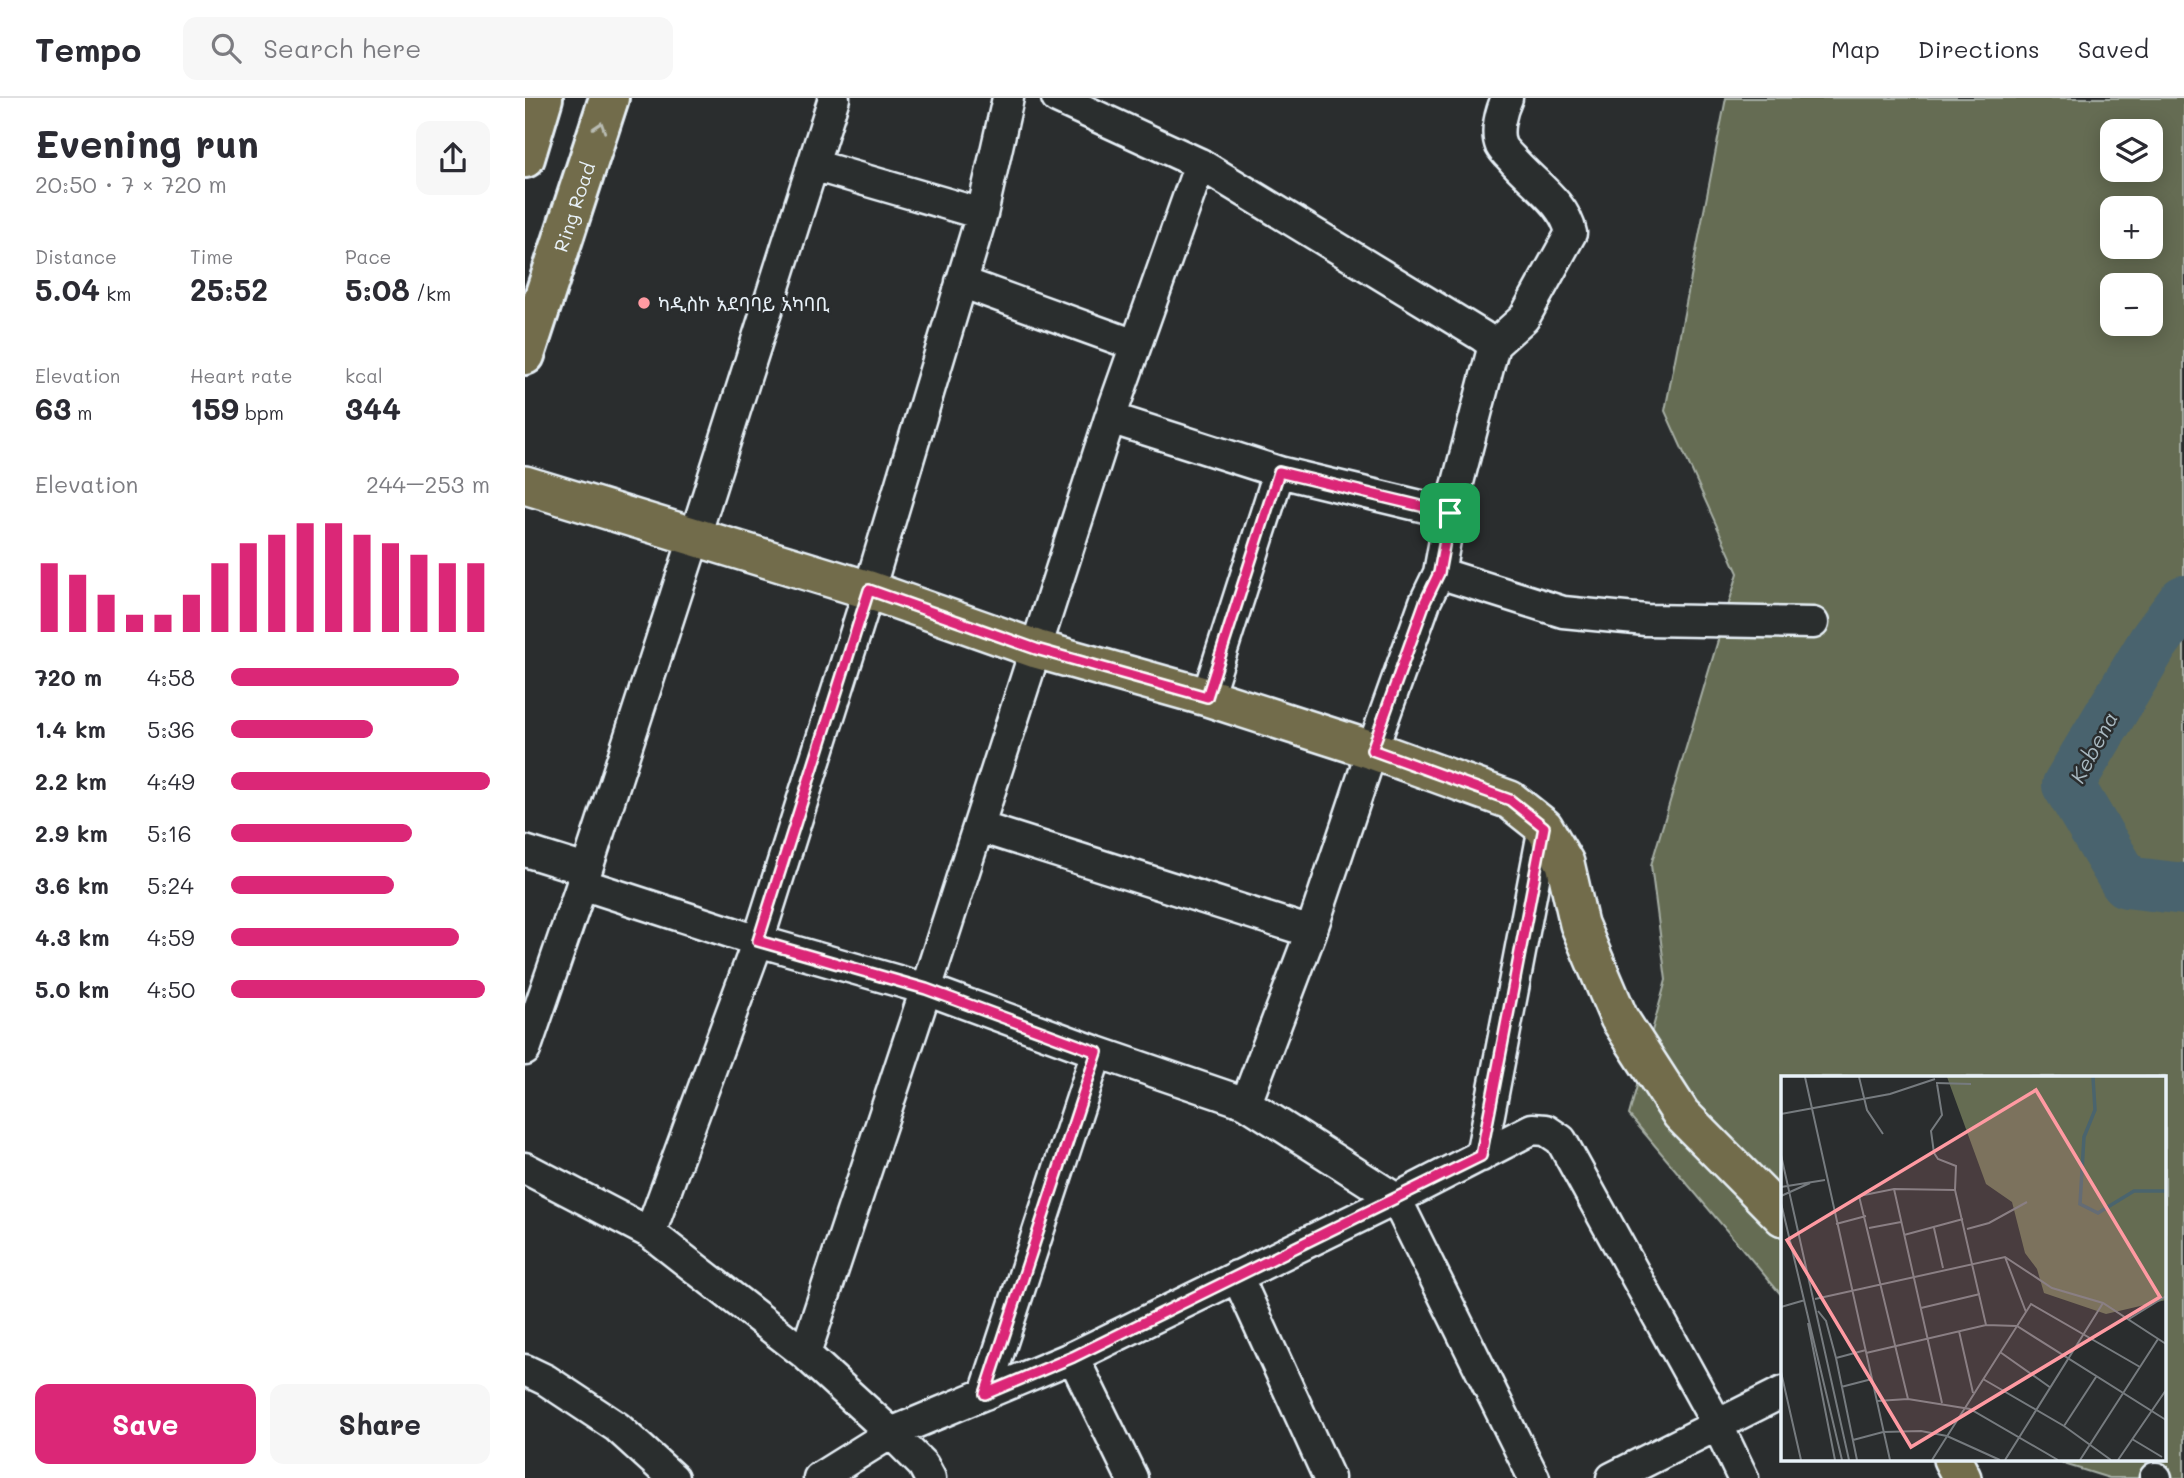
<!DOCTYPE html>
<meta charset="utf-8">
<style>
body{margin:0;font-family:Mali,"Noto Sans Ethiopic",sans-serif;background:#f7f7f7;color:#2b2b33;height:100vh;display:flex;flex-direction:column;font-size:26px;white-space:nowrap}
*{box-sizing:border-box;margin:0}
p{font-size:23px;color:#7c7c81}
.icon{flex:none;width:38px;height:38px;fill:none;stroke:currentColor;stroke-width:2;stroke-linecap:round;stroke-linejoin:round}
.map{position:relative;flex:1;overflow:hidden}
.sheet{display:flex;flex-direction:column;background:#fff;width:525px}
.sheet>*{flex:none}
.buttons{position:absolute;left:1575px;top:21px;display:grid;gap:14px}
.buttons a{display:grid;place-items:center;width:63px;height:63px;border-radius:14px;background:#fff;box-shadow:0 4px 18px #0003;font-size:35px}
.pin{position:absolute;display:grid;place-items:center;width:60px;height:60px;color:#fff;margin:-30px;border-radius:14px;box-shadow:0 4px 10px #0006}
.round{display:grid;place-items:center;flex:none;width:74px;height:74px;border-radius:14px;background:#f7f7f7}
.overview{display:flex;align-items:center;justify-content:space-between;height:119px;padding:0 35px}
h1{font-size:38px;font-weight:700;line-height:52px}
.metrics{display:grid;grid-template-columns:repeat(3,1fr);gap:10px;height:119px;padding:7px 35px}
.metrics div{display:grid;align-content:center}
.metrics b{font-size:30px;font-weight:700}
.metrics small{font-size:19px;font-weight:400}
.metrics p{font-size:19px}
.chart{height:196px;padding:14px 35px}
.chart p{display:flex;justify-content:space-between}
.chart svg{width:100%;height:126px;margin-top:7px;stroke:#db2777;stroke-width:6}
.button{display:flex;gap:14px;margin-top:auto;padding:14px 35px}
.button a{flex:1;height:80px;border-radius:14px;background:#db2777;color:#fff;font-size:28px;font-weight:700;line-height:80px;text-align:center}
.button a+a{background:#f7f7f7;color:#2b2b33}
ul{padding:0 35px;list-style:none;font-size:23px}
li{display:grid;grid-template-columns:112px 84px 1fr;align-items:center;height:52px}
li i{height:18px;border-radius:9px;background:#db2777}
header{display:flex;align-items:center;gap:42px;box-sizing:border-box;height:98px;padding:0 35px;background:#fff;border-bottom:2px solid #e1e1e2}
header strong{font-size:33px}
nav{display:flex;gap:38px;margin-inline-start:auto;font-size:24px}
.search{width:490px;height:63px;background:#f7f7f7;display:flex;align-items:center;gap:18px;box-sizing:border-box;padding:0 24px;border-radius:14px;color:#7c7c81;font-size:26px}
main{display:flex;flex:1;min-height:0}
.map>svg:first-child{display:block}
.green{fill:#656c52;stroke:#a6aea5;stroke-width:2;fill-rule:evenodd}
.lines{fill:none;stroke-linecap:round;stroke-linejoin:round}
.river{stroke:#4a646e;stroke-width:52}
.minor-casing{stroke:#e8f1f8;stroke-width:35}
.major-casing{stroke:#e8f1f8;stroke-width:42}
.highway-casing{stroke:#e8f1f8;stroke-width:44}
.minor{stroke:#2a2d2e;stroke-width:30}
.major{stroke:#726c4b;stroke-width:37}
.highway{stroke:#726c4b;stroke-width:38}
.oneway{stroke:#b9bcb3}
.route-casing{stroke:#fff;stroke-width:14}
.route{stroke:#db2777;stroke-width:9}
.poi-dot{fill:#ff9aa2;stroke:#2a2d2e;stroke-width:2.5}
.labels{text-anchor:middle;dominant-baseline:central;stroke-width:5;stroke-linejoin:round;paint-order:stroke}
.street-label{font-size:19px;fill:#e8f1f8;stroke:#2a2d2e}
.poi-label{font-size:19px;fill:#e8f1f8;stroke:#2a2d2e;text-anchor:start}
.water-label{font-size:21px;font-style:italic;fill:#a9b9c1;stroke:#2a2d2e}
.inset-river{fill:none;stroke:#4a646e;stroke-width:3.5}
.inset-road{fill:none;stroke:#767b7f;stroke-width:2}
.view{fill:#ff9aa2;fill-opacity:0.15;stroke:#ff9aa2;stroke-width:3.5}
.inset-edge{fill:none;stroke:#e8f1f8;stroke-width:3.5}
</style>
<header>
<strong>Tempo</strong>
<div class="search"><svg class="icon" aria-label="search" viewBox="0 0 24 24"><circle cx="10" cy="10" r="6"/><path d="M15 15l6 6"/></svg>Search here</div>
<nav><a>Map</a><a>Directions</a><a>Saved</a></nav>
</header>
<main>
<section class="sheet">
<div class="overview"><div><h1>Evening run</h1><p>20:50 · 7 × 720 m</p></div><a class="round"><svg class="icon" aria-label="share" viewBox="0 0 24 24"><path d="M12 15V3M7 8l5-5 5 5M5 13v7h14v-7"/></svg></a></div>
<div class="metrics">
<div><p>Distance</p><b>5.04<small> km</small></b></div>
<div><p>Time</p><b>25:52</b></div>
<div><p>Pace</p><b>5:08<small> /km</small></b></div>
</div>
<div class="metrics">
<div><p>Elevation</p><b>63<small> m</small></b></div>
<div><p>Heart rate</p><b>159<small> bpm</small></b></div>
<div><p>kcal</p><b>344</b></div>
</div>
<div class="chart"><p><span>Elevation</span>244–253 m</p>
<svg viewBox="0 0 160 44" preserveAspectRatio="none"><path d="M5 44V20M15 44V24M25 44V31M35 44V38M45 44V38M55 44V31M65 44V20M75 44V13M85 44V10M95 44V6M105 44V6M115 44V10M125 44V13M135 44V17M145 44V20M155 44V20"/></svg>
</div>
<ul>
<li><b>720 m</b>4:58<i style="width:88%"></i></li>
<li><b>1.4 km</b>5:36<i style="width:55%"></i></li>
<li><b>2.2 km</b>4:49<i style="width:100%"></i></li>
<li><b>2.9 km</b>5:16<i style="width:70%"></i></li>
<li><b>3.6 km</b>5:24<i style="width:63%"></i></li>
<li><b>4.3 km</b>4:59<i style="width:88%"></i></li>
<li><b>5.0 km</b>4:50<i style="width:98%"></i></li>
</ul>
<div class="button"><a>Save</a><a>Share</a></div>
</section>
<div class="map">
<svg width="1659" height="1380" viewBox="0 0 1659 1380">
<rect width="100%" height="100%" fill="#2a2d2e"/>
<filter id="ink" filterUnits="userSpaceOnUse"><feTurbulence type="fractalNoise" baseFrequency=".0143" numOctaves="2"/><feDisplacementMap in="SourceGraphic" scale="14" xChannelSelector="R" yChannelSelector="G"/><feConvolveMatrix kernelMatrix="1 2 1 2 8 2 1 2 1" color-interpolation-filters="sRGB"/></filter>
<g filter="url(#ink)">
<path class="green" d="M1201,0h458v1380h-75l-61,-19h117v-382h-382v220l-154,-182 37,-135 -15,-115 87,-292 -73,-162zM1587,33h39v39h-39zM1587,110h39v39h-39zM1587,187h39v39h-39z"/>
<g class="lines">
<path class="river" d="M1659,503l-31,42 -85,142 58,97 58,7"/>
<g class="minor-casing">
<path id="minor" d="M532,0l143,66 282,172 12,9
M288,67l169,49
M436,184l174,63
M585,320l169,54 171,41
M914,475l124,39 83,8 167,3
M682,599l72,-225
M454,729l332,105
M0,753l61,19
M57,786l176,57 168,48 171,63 149,51 150,96 138,279
M0,952l57,-166 113,-348 139,-438
M721,1005l65,-171 61,-182 53,-148 14,-29 11,-60 44,-168 30,-27 47,-85c-6,-31 -40,-51 -60,-75 -3,-3 -8,-8 -10,-12 -6,-14 0,-35 6,-48
M956,1058l63,-329
M0,1070l125,65 155,121 86,79 32,32 7,13
M125,1135l108,-292 111,-351 113,-376 26,-116
M712,1178l92,202
M280,1256l121,-365 184,-571 90,-254
M548,1259l59,121
M0,1272l21,10 71,47 56,51
M460,1296l112,-342
M294,1380l72,-45 182,-76 323,-158 136,-70 14,1 15,10 156,284 26,54
M1087,1380l171,-86
M1630,1380h1"/>
</g>
<g class="major-casing">
<path id="major" d="M0,387l344,105 167,59 171,48 165,53 138,50 34,27 21,36 14,61 40,94 62,96 102,103
M1427,1361l10,19"/>
</g>
<g class="highway-casing">
<g id="highway">
<path d="M0,60l18,-60"/>
<path id="s1" d="M0,257l84,-257"/>
</g>
</g>
<use href="#minor" class="minor"/>
<use href="#major" class="major"/>
<use href="#highway" class="highway"/>
</g>
<defs><path id="oneway-chevron" d="M-2-3.5L2.5 0L-2 3.5" fill="none" stroke-width="1.6" stroke-linecap="round" stroke-linejoin="round" transform="scale(1.75)"/></defs>
<use class="oneway" href="#oneway-chevron" transform="translate(75 29) rotate(-72)"/>
</g>
<g class="lines" filter="url(#ink)">
<g class="route-casing">
<path id="route" d="M754,374l171,41 -11,60 -14,29 -53,148 138,50 34,27 -63,329 -408,201 -88,37 112,-342 -171,-63 -168,-48 111,-351 167,59 171,48z"/>
</g>
<use href="#route" class="route"/>
</g>
<circle class="poi-dot" cx="119" cy="205" r="7"/>
<g class="labels">
<g class="street-label">
<text stroke="none"><textPath href="#s1" startOffset="156">Ring Road</textPath></text>
</g>
<g class="poi-label">
<text x="133" y="205">ካዲስኮ አደባባይ አካባቢ</text>
</g>
<g class="water-label">
<text transform="translate(1568 649) rotate(-62)">Kebena</text>
</g>
</g>
<g transform="translate(1256 978)">
<rect width="385" height="385" fill="#2a2d2e"/>
<path d="M166,1h219v223l-60,14 -62,-21 -7,-24 -12,-16 -13,-51 -26,-18z" fill="#656c52"/>
<path class="inset-river" d="M312,1l2,33 -11,27 -4,67 18,9 36,-22h32"/>
<path class="inset-road" d="M24,1l85,383M78,1l8,33 16,24M155,7l35,1M156,8l5,31 -11,16 3,22 4,6 18,7 -1,24 31,135M0,38l109,-20 45,-15M0,79l68,305M0,111l44,-7M113,113l48,214M0,120l29,-13M0,127l61,257M55,148l30,-8M88,152l32,-6M153,152l9,40M186,153l22,-6 38,-21M123,159l59,-16M224,181l21,55M34,223l190,-42 47,31 51,15 63,41M0,231l24,-7M140,232l59,-14M37,235l8,10 10,37 21,102M348,243l37,-23M27,247l27,137M178,255l14,62M219,276l51,36M85,277l120,-28 31,1 149,94M55,282l30,-8M0,296l20,88M202,303l81,47 47,34M60,311l31,-8M127,323l-49,-203 35,-7 61,1M96,325l31,-2 62,10 88,51M283,350l32,-49M351,363l30,18M72,364l30,-8 38,-1 26,5 53,24M151,384l99,-156 109,63M224,384l98,-157M299,384l78,-121M337,384l48,-70"/>
<path class="view" d="M255,14l124,207 -249,150 -124,-207z"/>
<rect width="385" height="385" class="inset-edge"/>
</g>
</svg>
<div class="buttons">
<a><svg class="icon" aria-label="layers" viewBox="0 0 24 24"><path d="M12 4l9 5-9 5-9-5zM3 14l9 5 9-5"/></svg></a>
<a>+</a>
<a>−</a>
</div>
<div class="pin" style="left:925px;top:415px;background:#1e9e55"><svg class="icon" aria-label="arrive" viewBox="0 0 24 24"><path d="M6 21V4h12l-3 4 3 4H6"/></svg></div>
</div>
</main>
